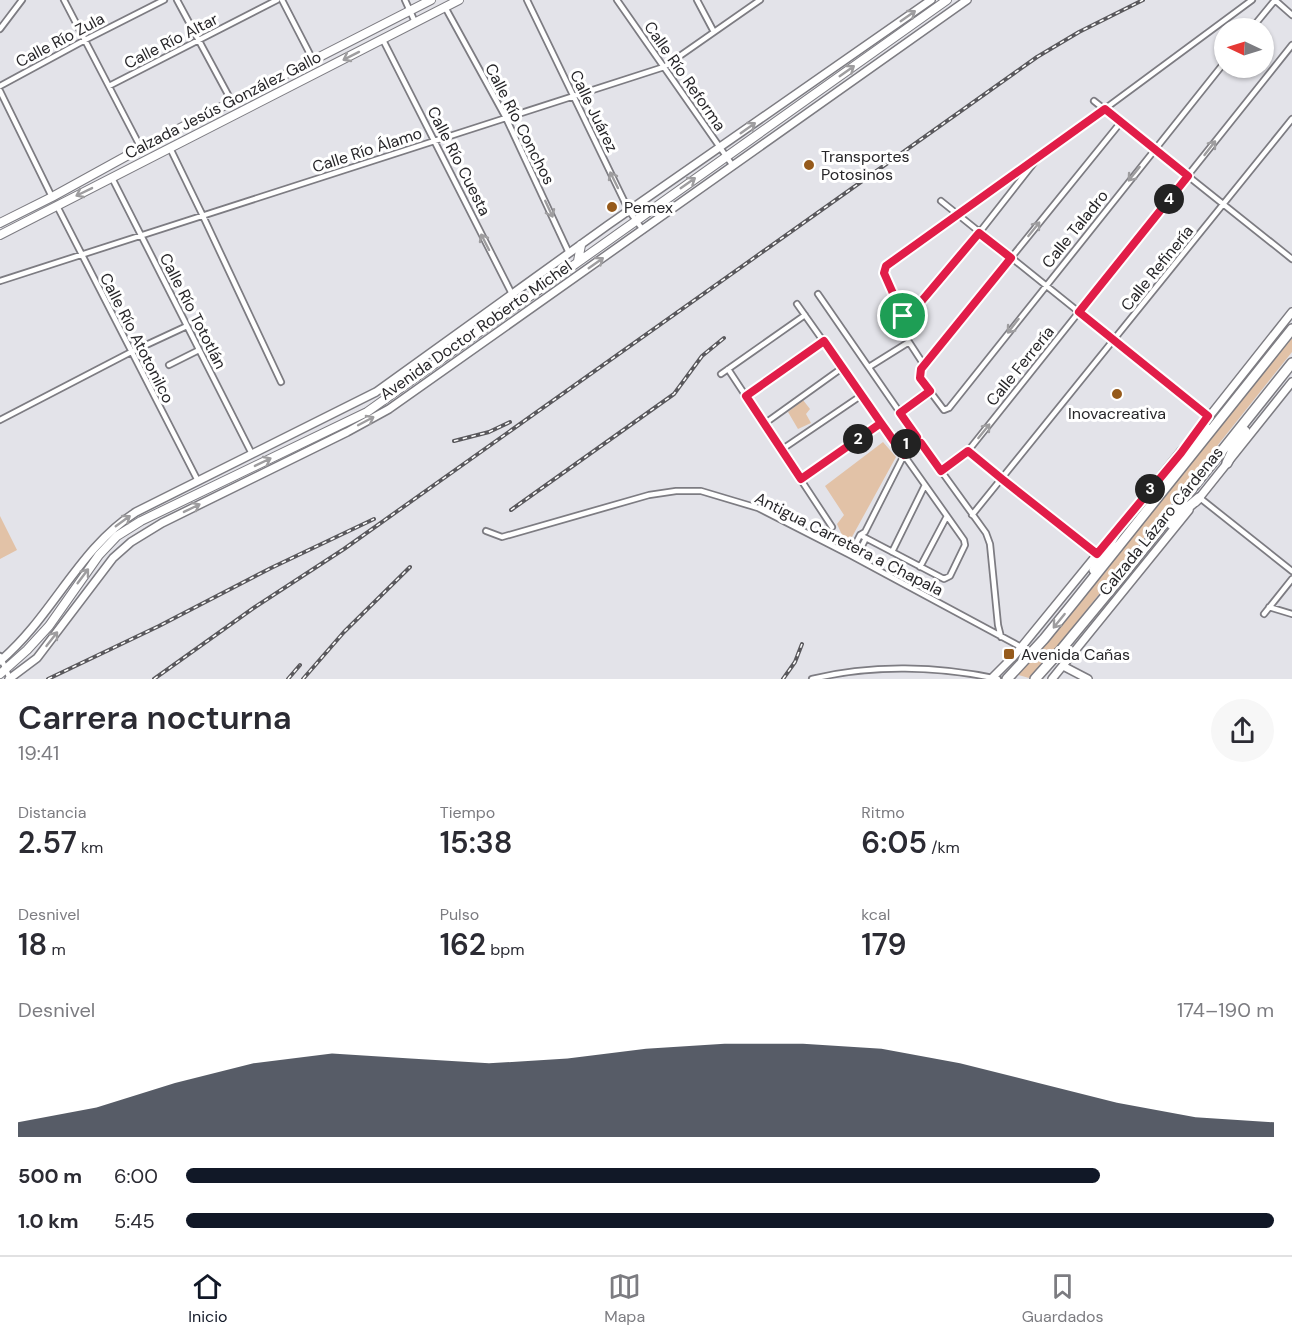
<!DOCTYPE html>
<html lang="es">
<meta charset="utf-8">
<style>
body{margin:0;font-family:"DM Sans",sans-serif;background:#f7f7f7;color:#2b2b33;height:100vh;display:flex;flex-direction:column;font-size:22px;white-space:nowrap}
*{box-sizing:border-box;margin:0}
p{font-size:20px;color:#7c7c81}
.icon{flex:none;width:33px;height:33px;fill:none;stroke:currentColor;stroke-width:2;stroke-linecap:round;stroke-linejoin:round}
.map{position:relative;height:679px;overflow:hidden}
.panel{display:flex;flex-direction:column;background:#fff;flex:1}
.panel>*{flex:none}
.needle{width:39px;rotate:274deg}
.tools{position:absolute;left:1214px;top:18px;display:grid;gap:12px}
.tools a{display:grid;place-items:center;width:60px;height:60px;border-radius:50%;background:#fff;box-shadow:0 2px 4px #0004;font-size:30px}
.pin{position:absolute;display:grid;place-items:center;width:51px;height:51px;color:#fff;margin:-26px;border:3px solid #fff;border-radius:50%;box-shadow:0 2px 6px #0007}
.km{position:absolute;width:30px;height:30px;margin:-15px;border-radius:50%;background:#222;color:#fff;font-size:16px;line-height:30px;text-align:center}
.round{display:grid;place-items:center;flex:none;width:63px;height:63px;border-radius:32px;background:#f7f7f7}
.headline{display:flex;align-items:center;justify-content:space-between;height:102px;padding:0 18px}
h1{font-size:33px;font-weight:600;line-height:45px}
.figures{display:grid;grid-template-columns:repeat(3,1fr);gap:9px;height:102px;padding:6px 18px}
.figures div{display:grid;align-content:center}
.figures b{font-size:30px;font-weight:600}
.figures small{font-size:16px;font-weight:400}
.figures p{font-size:16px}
.chart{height:168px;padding:12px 18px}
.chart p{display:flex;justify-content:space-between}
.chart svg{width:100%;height:108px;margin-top:6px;fill:#111827;opacity:.7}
ul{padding:0 18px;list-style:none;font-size:20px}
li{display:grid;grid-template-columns:96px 72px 1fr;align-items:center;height:45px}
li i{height:15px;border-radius:8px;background:#111827}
.tab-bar{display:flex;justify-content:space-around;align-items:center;height:84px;border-top:2px solid #e1e1e2;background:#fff;font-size:16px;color:#7c7c81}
.tab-bar a{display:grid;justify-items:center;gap:3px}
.tab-bar .on{color:#111827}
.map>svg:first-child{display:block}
.green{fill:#e2c2a7}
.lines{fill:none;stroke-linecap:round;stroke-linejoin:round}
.street-casing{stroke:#7d7c82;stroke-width:8}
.secondary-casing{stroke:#7d7c82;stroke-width:10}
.primary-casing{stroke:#7d7c82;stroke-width:10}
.highway-casing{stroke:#7d7c82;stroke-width:12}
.street{stroke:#fff;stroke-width:4.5}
.secondary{stroke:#fff;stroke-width:7}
.primary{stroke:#fff;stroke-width:8}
.highway{stroke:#fff;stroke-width:9}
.rail-casing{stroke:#59585c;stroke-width:4}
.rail{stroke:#fff;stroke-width:1.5;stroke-dasharray:4.5;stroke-linecap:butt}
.oneway{stroke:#9e9d9f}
.route-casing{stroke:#fff;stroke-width:12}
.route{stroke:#e11d48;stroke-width:8}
.poi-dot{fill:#965a1b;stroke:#fff;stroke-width:2}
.labels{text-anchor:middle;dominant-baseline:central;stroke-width:6;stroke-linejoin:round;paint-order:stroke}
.street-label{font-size:16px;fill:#272629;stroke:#fff}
.poi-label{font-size:16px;fill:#272629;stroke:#fff;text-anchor:start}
</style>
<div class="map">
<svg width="1292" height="679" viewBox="0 0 1292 679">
<rect width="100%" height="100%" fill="#e3e3e9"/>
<path class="green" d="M1292,338v14l-239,300 -24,26 -14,-4 29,-29z
M803,400l7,9 -4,5 5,9 -13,6 -10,-17z
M883,442l13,15 -49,89 -10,-22 7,-9 -19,-29z
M0,516l17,34 -17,9z"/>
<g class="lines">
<g class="street-casing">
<path id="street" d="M64,0l77,148
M177,0l55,102
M282,0l31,60
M405,0l10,22
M527,0l102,211 14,19
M617,0l116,166
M697,0l17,32
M445,7l61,111 63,135
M1252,28l23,-28 17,15
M0,29l22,-29
M383,40l129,254
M0,86l85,-46 79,-40
M109,86l168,-86
M0,91l52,106
M1094,101l198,158
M1121,122l-200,247 -1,9 24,32 5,-2 275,-345
M170,148l33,68 78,166
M1037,159l-58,74 -70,83h-6l-19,-43 2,-7 151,-107 215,-159
M112,178l140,276
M941,201l267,215
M57,206l141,275
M0,281l664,-214 96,-67
M818,294l103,149 65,90 4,11 8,81 3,12
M797,304l167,236 1,5 -15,31 -6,3 -84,-44
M169,365l30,-15
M869,367l40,-25 15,23
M728,369l104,158
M721,374l84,-59
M746,396l77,-55
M900,413l30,-22
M0,420l131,-68 56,-26
M764,424l78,-56
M899,449l18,-12
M781,450l81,-55
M968,451l34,28 95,75
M941,471l27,-20 324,-406
M801,479l80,-56
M1200,498l92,73
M972,515l320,-396
M486,531l16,6 147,-42 27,-4h25l57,17 92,47 171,92
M892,552l33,-67
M850,555l10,-20 5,-3 39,-77 17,-12
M856,558l10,-20
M920,567l27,-51
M1269,607l23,7
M1264,614l28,-35
M0,656l10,23
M812,679c59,-15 127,-13 186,0"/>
</g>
<g class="secondary-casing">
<path id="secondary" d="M1193,437l99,-125
M1196,502l96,-120
M1117,530l65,-80
M0,661c53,-45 78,-112 136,-149l240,-120 232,-167 323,-225
M1063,666l25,13
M9,679l28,-21 76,-100 18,-16 31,-19 185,-91 42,-23 578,-409
M991,679l23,-23 94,-115
M1052,679l137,-169"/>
</g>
<g class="primary-casing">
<path id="primary" d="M0,223l52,-26 89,-49 290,-148
M0,235l459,-235
M578,261l3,-16
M0,674l27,-24 22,-24 50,-71 18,-19 24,-15 226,-109 580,-412"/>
</g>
<g class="highway-casing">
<path id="highway" d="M1181,453l25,-25
M1227,463l11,-23 7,-9
M1171,524l10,-11 18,-15
M1094,570l25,-42
M1007,679l37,-40 30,-37 218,-273
M1035,679l25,-28 62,-75 170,-213"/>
</g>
<use href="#street" class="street"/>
<use href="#secondary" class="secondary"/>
<use href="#primary" class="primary"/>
<use href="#highway" class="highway"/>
<g class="rail-casing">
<path id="rail" d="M454,441l35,-9 21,-10
M511,510l163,-116 28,-38 22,-18
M48,679l111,-53 112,-58 103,-49
M154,679l101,-72 89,-58 693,-492 42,-25 64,-32
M288,679l12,-14
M303,679l41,-47 66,-65
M783,679l12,-17 7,-18"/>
</g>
<use href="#rail" class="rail"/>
</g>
<defs><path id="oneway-shaft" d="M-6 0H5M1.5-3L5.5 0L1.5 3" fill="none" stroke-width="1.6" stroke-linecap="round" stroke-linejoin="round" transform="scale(1.5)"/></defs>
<g class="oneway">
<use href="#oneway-shaft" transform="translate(908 16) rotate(-35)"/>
<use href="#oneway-shaft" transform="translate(351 56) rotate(153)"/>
<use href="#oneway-shaft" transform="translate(847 71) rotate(-35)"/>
<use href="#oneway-shaft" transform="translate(748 128) rotate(-35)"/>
<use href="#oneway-shaft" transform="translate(1210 148) rotate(-52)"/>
<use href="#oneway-shaft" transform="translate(1134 174) rotate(129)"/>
<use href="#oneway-shaft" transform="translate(614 180) rotate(-116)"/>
<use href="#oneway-shaft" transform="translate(688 183) rotate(-35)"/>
<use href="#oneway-shaft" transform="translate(84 192) rotate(154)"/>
<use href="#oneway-shaft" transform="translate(549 209) rotate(65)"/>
<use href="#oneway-shaft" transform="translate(1034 229) rotate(-51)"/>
<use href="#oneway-shaft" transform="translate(485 242) rotate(-117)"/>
<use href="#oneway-shaft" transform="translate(596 263) rotate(-35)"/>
<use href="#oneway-shaft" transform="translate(1013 326) rotate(128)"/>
<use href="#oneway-shaft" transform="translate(366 421) rotate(-28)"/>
<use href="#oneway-shaft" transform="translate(984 431) rotate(-51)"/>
<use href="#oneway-shaft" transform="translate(263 462) rotate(-26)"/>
<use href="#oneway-shaft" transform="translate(192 508) rotate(-26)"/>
<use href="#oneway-shaft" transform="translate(123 521) rotate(-36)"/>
<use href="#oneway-shaft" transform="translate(83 576) rotate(-53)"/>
<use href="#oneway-shaft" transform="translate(1059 621) rotate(129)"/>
<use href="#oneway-shaft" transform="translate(52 639) rotate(-52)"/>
</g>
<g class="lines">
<g class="route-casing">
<path id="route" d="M903,316h6l70,-83 32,25 -90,111 -1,9 10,13 -30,22 17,24 -18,12 -75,-108 -78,55 55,83 80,-56 23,32 17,-12 20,28 27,-20 34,28 95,75 84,-101 27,-37 -129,-104 109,-136 -83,-67 -219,157 -2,7 19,43"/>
</g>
<use href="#route" class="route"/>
</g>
<g class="poi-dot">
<circle cx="809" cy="165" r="6"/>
<circle cx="612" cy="207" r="6"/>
<circle cx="1117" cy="394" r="6"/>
<rect x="1003" y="648" width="12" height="12" rx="3"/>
</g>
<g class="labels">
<g class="street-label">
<text transform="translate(60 40) rotate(-28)">Calle Río Zula</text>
<text transform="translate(171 41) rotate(-27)">Calle Río Altar</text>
<text transform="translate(685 76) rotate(55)">Calle Río Reforma</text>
<text transform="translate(223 105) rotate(-27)">Calzada Jesús González Gallo</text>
<text transform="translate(594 111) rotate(64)">Calle Juárez</text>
<text transform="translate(520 124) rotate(63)">Calle Río Conchos</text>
<text transform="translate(367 150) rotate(-18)">Calle Río Álamo</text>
<text transform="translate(459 161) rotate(63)">Calle Río Cuesta</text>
<text transform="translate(1075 229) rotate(-51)">Calle Taladro</text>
<text transform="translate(1157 268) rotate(-51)">Calle Refinería</text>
<text transform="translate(193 311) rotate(63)">Calle Río Tototlán</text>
<text transform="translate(476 330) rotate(-35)">Avenida Doctor Roberto Michel</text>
<text transform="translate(137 338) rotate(63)">Calle Río Atotonilco</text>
<text transform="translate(1020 366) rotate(-51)">Calle Ferrería</text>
<text transform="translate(1161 521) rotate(-51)">Calzada Lázaro Cárdenas</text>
<text transform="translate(849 544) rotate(27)">Antigua Carretera a Chapala</text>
</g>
<g class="poi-label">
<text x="821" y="156">Transportes<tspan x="821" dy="18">Potosinos</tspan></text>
<text x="624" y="207">Pemex</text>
<text x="1117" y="413" text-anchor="middle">Inovacreativa</text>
<text x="1021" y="654">Avenida Cañas</text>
</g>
</g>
</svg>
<div class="tools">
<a><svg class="needle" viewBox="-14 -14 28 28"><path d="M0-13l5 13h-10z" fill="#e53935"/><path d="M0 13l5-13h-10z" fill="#7c7c81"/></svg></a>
</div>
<div class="pin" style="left:903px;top:316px;background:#1e9e55"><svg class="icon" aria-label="arrive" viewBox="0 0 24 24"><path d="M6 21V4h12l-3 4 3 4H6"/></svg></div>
<b class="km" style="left:906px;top:444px">1</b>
<b class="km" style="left:858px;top:439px">2</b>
<b class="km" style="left:1150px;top:489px">3</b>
<b class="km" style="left:1169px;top:199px">4</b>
</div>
<section class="panel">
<div class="headline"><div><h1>Carrera nocturna</h1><p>19:41</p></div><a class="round"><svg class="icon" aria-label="share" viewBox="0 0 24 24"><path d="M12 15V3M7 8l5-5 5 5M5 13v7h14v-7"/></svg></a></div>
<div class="figures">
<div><p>Distancia</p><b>2.57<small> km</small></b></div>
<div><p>Tiempo</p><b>15:38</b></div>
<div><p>Ritmo</p><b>6:05<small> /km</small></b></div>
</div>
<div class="figures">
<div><p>Desnivel</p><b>18<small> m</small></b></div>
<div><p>Pulso</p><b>162<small> bpm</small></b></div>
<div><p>kcal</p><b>179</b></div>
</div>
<div class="chart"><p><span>Desnivel</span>174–190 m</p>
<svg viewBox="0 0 160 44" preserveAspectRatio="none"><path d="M0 44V38L10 32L20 22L30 14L40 10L50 12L60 14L70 12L80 8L90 6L100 6L110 8L120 14L130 22L140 30L150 36L160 38V44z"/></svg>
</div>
<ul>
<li><b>500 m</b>6:00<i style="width:84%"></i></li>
<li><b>1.0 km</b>5:45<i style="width:100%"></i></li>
</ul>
</section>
<nav class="tab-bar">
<a class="on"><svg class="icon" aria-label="home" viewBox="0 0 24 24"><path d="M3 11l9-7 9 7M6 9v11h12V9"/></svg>Inicio</a>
<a><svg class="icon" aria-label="map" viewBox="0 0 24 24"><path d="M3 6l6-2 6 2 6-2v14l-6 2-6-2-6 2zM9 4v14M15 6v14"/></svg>Mapa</a>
<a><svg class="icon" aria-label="saved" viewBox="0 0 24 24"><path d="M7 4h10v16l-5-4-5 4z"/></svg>Guardados</a>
</nav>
